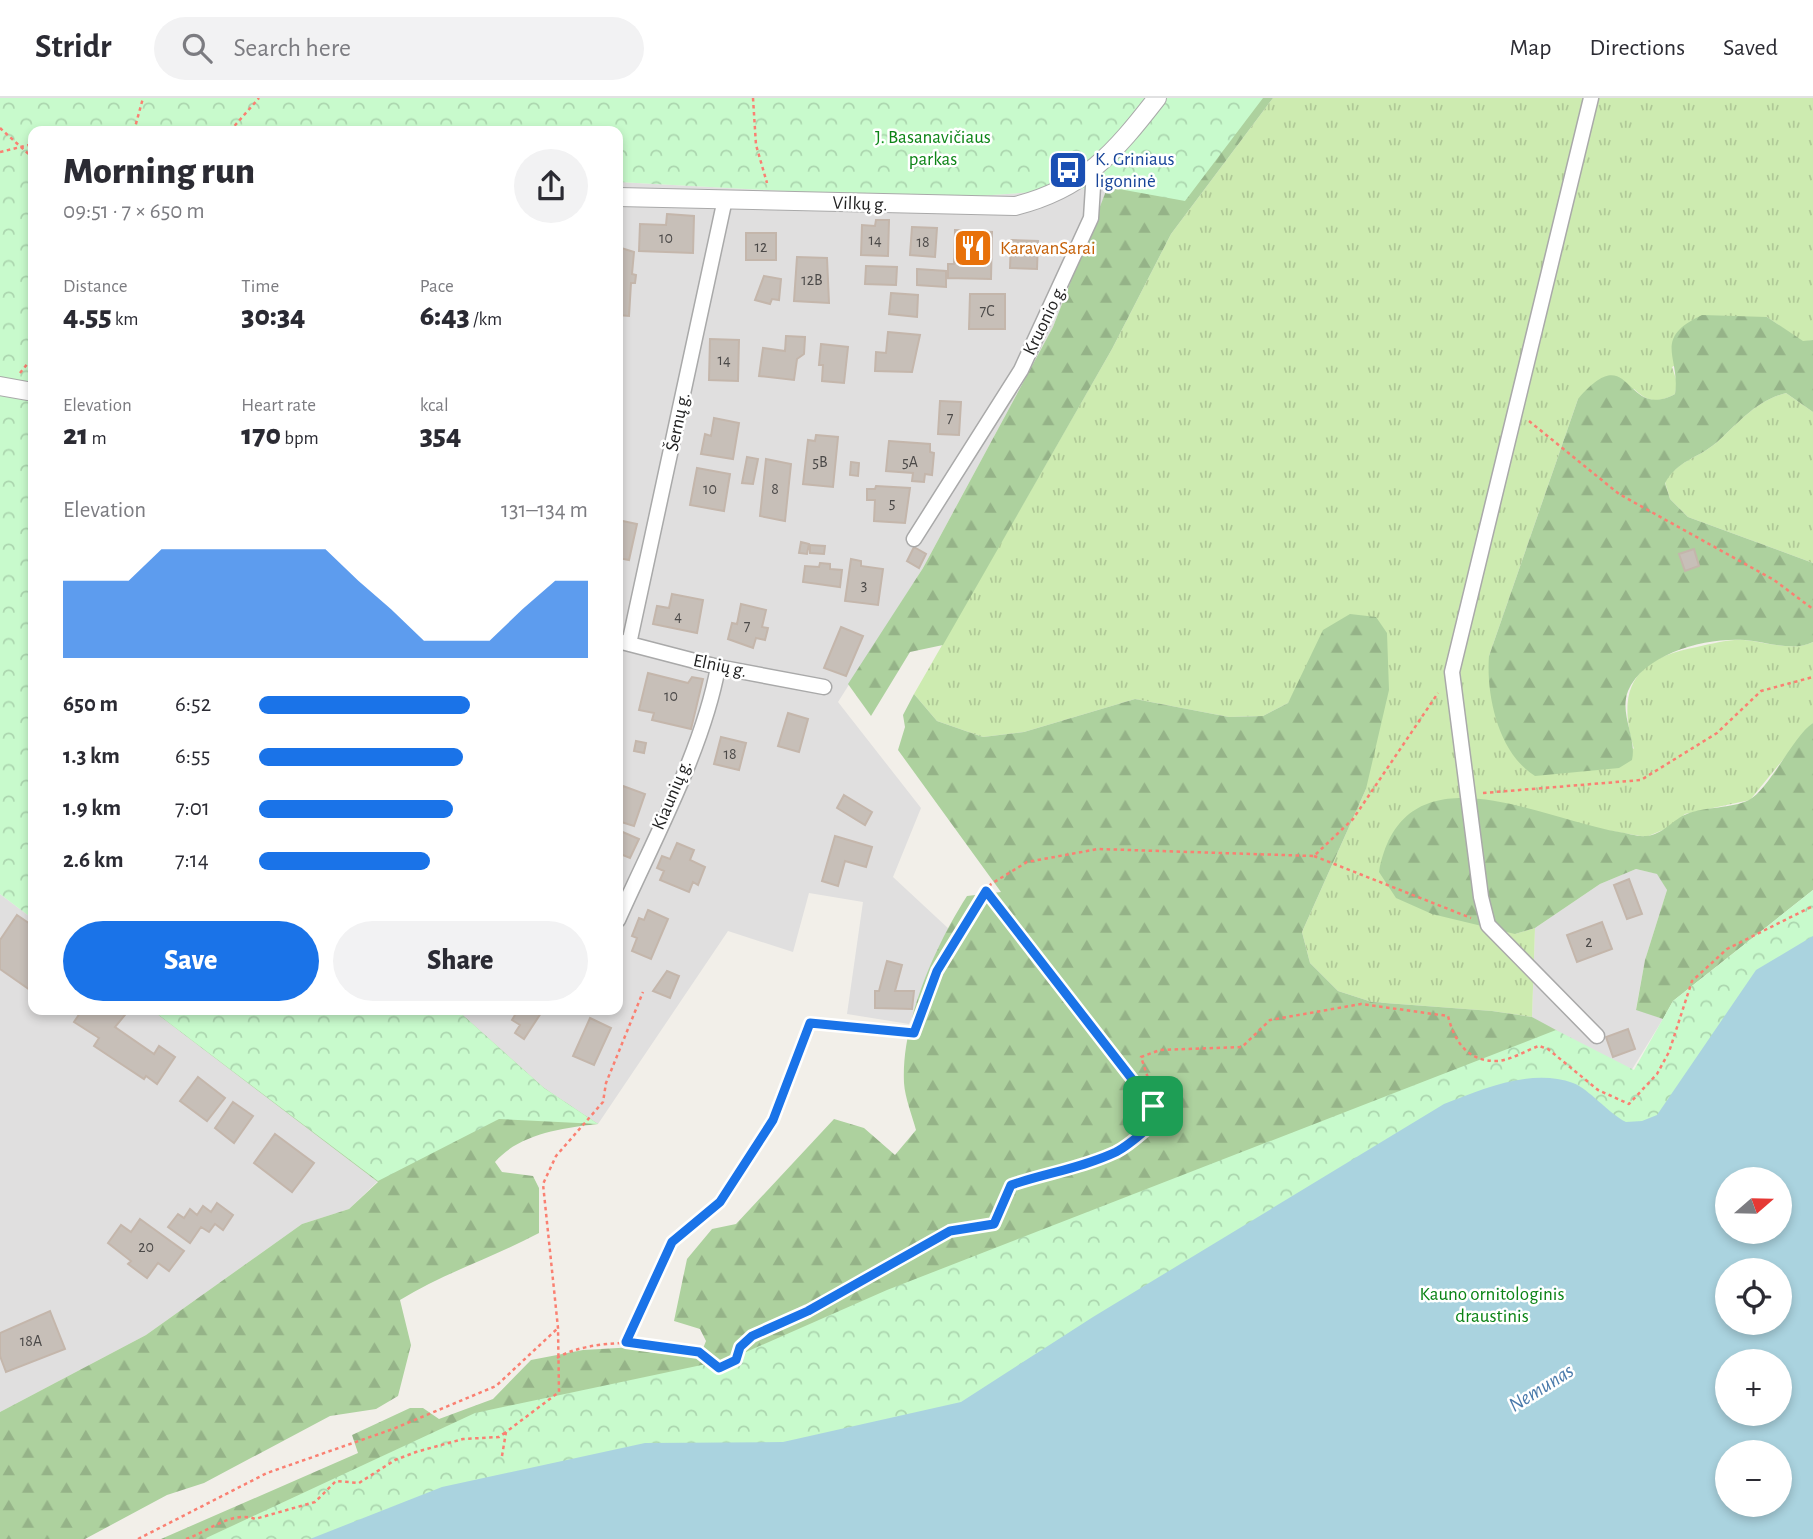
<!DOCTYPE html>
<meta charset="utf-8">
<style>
body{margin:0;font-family:"Alegreya Sans",sans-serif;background:#f2f2f3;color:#2b2b33;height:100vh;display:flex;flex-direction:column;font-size:26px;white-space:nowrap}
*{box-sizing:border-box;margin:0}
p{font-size:23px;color:#7c7c81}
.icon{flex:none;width:38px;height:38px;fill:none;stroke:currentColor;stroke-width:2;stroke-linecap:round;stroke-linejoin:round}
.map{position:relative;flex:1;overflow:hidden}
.details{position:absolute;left:28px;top:28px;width:595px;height:889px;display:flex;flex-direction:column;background:#fff;border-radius:14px;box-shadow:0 4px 10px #0003}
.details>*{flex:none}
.needle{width:46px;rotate:70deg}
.fabs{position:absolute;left:1715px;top:1069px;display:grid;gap:14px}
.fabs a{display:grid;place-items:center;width:77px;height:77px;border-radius:50%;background:#fff;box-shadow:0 4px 10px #0003;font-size:35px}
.pin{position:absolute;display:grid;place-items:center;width:60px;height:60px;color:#fff;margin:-30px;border-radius:14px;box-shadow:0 4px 10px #0006}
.round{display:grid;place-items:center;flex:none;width:74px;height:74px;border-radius:37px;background:#f2f2f3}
.headline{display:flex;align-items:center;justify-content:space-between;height:119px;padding:0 35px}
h1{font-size:38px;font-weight:800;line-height:52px}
.stats{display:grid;grid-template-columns:repeat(3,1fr);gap:10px;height:119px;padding:7px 35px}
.stats div{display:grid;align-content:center}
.stats b{font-size:30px;font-weight:800}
.stats small{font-size:19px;font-weight:400}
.stats p{font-size:19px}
.chart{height:196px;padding:14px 35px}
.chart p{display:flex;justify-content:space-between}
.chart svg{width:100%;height:126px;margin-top:7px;fill:#1a73e8;opacity:.7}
.action{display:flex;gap:14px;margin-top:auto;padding:14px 35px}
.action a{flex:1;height:80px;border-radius:42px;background:#1a73e8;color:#fff;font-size:28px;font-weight:800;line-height:80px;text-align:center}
.action a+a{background:#f2f2f3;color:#2b2b33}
ul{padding:0 35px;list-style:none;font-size:23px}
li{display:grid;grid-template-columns:112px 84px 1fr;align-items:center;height:52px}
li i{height:18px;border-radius:9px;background:#1a73e8}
header{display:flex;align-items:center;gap:42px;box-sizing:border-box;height:98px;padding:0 35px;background:#fff;border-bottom:2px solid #e1e1e2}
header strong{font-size:33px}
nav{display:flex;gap:38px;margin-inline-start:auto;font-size:24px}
.search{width:490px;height:63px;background:#f2f2f3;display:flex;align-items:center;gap:18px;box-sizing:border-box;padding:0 24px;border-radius:38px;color:#7c7c81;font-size:26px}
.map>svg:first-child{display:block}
.residential{fill:#e0dfdf}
.grass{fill:url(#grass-tufts)}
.forest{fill:url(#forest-firs)}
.park{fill:url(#park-crowns);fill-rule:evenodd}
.water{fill:#aad3df;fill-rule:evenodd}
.building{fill:#c7bfb8;stroke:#c4b6ab;stroke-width:2}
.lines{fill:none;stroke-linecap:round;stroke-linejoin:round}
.minor-casing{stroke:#a9a9a9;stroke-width:17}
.tertiary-casing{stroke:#a9a9a9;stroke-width:20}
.path{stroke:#fa8072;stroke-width:2.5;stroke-dasharray:3.5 3.5;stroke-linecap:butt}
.minor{stroke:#fff;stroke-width:14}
.tertiary{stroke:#fff;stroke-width:18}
.route-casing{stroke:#fff;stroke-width:14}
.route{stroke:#1a73e8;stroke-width:9}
.labels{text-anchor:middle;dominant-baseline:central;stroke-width:5;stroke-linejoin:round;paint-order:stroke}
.number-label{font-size:16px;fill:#4b4948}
.park-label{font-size:19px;fill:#0c8416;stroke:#fff}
.transit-label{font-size:19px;fill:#164399;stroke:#fff;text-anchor:start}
.street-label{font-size:19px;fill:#222;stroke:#fff}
.food-label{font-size:19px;fill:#c56008;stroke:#fff;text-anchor:start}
.water-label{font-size:21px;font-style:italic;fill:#4a7aab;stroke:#fff}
</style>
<header>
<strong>Stridr</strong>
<div class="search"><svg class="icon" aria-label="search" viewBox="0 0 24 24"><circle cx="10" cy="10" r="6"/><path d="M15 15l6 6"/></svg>Search here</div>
<nav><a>Map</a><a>Directions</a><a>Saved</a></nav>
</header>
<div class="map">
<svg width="1813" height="1441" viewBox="0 0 1813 1441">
<defs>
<pattern id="grass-tufts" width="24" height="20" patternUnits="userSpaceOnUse" patternTransform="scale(1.75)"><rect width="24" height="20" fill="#cdebb0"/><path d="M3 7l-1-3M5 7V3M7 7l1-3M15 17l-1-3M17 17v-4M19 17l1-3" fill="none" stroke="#b0c997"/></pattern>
<pattern id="forest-firs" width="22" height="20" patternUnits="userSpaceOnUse" patternTransform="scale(1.75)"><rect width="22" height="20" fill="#add19e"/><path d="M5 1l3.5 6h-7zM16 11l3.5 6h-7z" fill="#95b388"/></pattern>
<pattern id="park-crowns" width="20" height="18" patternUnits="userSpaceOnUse" patternTransform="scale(1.75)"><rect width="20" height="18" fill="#c8facc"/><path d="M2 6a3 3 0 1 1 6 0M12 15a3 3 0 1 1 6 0" fill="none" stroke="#acd6af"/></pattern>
</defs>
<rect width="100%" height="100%" fill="#f2efe9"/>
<path class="residential" d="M618,84l315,17 175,-12 -55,140 -130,241 -85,134 83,106 -28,69 57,53 -41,94 -62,-10 16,-112 -54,-9 -16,59 -65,-21 -130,193 -54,-36 -87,-78h161z
M1636,771l22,5 9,16 -22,70 -9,49 27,10 -35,57 -96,-59 3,-89 65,-44z
M0,796l33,25v91h119l226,171 -29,28 -47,15 -156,111 -146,77z"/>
<path class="grass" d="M1273,0h540v242l-10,2 -36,-25 -95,50 5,15 -2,12c-17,9 -26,9 -41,-5l-56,10 -89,257 145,93c-18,-60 0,-91 63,-102 15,-3 32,-8 47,-7 23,2 48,12 69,2v81l-63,77 -65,14 -15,13 -24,10 -46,-8 -85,105 20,-6 -3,89 -40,-6 -120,-9 -34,-11 -28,-28 -8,-31 64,-143 -59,-121 -19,35 -25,13 -34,1 -94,-18 -111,33 -41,5 -46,-16 -23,-27 198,-345 59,-115z
M1786,295l27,19v151l-125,-46 -18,-18 -5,-17c13,-22 32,-23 51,-39 23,-20 39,-42 70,-50z"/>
<path class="forest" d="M1171,0h102l-102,136 -59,115 -169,296 -33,7 -39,64 -23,-32 75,-116 130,-241 62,-159z
M1702,217l65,2 36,24 10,-1v72l-27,-19c-31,8 -47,30 -70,50 -19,16 -38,17 -51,40l5,16 18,18 125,46v79c-20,10 -46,0 -68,-2 -38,-3 -101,13 -117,51 -9,23 9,47 4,69l-13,8 -84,8c-37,-23 -49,-81 -46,-120l89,-257c54,-63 45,23 97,-5 6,-37 -24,-55 27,-79z
M1350,516l26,3 11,16 2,57 -23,99 -64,143 8,31 28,28 34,11 120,9 40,6 24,13 15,16 -1261,493h-149l197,-86 -6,-18 58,-27h13l16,11 54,-20 38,-39 52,-10 70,-4 29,10 20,-5 4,-10 -6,-12 -26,-8 13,-62 25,-30 24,-5 98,-105 30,9 31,27 21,-25c-4,-15 -11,-32 -12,-47 -3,-61 31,-137 63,-187l34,-4 -103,-142 7,-23 -2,-12 11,-21 23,27 46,16 41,-5 111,-33 94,18 34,-1 25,-13 35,-73z
M1813,625v167l-140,111 -10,18 -27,-9 9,-50 22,-70 -10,-16 -21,-5 -36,15 -65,44 -20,6 -83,-20 -36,-16 -17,-26c24,-128 159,-54 240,-40 8,1 19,5 27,4 17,-1 27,-17 41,-22 19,-8 44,-5 62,-14 20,-10 44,-64 64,-77z
M152,912h305l87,78 54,36c-36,4 -79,10 -103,38l7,10 31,4 6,12v45c-45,24 -95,40 -139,67l11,45 -13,51 -22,13 -46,7 -126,67 -37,12 -82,44h-85v-127l146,-77 156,-111 47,-15 29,-27z"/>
<path class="park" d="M0,0h1263l-78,103 -77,-14 -175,12 -315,-17v-51h-585v788l-33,-25z
M1813,792v649h-1609l271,-126 255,-54 157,-69 669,-260 78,40 39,-69zM1727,1082h53v52h-53zM1727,1172h53v53h-53zM1727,1264h53v52h-53zM1727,1354h53v53h-53z
M152,912h305l87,78 54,36 -99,-5 -121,62z"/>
<path class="water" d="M1813,838v603h-1503l132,-52 203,-44 138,-1 178,-40 132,-85 351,-213c39,-15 87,-36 129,-21 16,6 35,30 53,39l16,-1 15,-6 99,-145zM1727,1082h53v52h-53zM1727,1172h53v53h-53zM1727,1264h53v52h-53zM1727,1354h53v53h-53z"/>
<path class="building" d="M667,116l27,2 -1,37 -54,-2 1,-27 26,1z
M876,122h13l-1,36 -27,-1 1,-30 13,1z
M912,129l25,1 -2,29 -25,-2z
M955,132l37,2 -1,47 -43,-1v-14h6z
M746,135h30v27h-30z
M1011,142l27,1 -1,28 -27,-1z
M618,149l16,5 -2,22 4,1 -1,8h-4l-2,33 -11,-1 4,-48h-4z
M797,159l30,1 2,45 -35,-2z
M866,168l31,1 -1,18 -31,-1z
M917,171l29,2v16l-29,-2z
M764,178l17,3 -2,21 -7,-1 -2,5 -15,-4z
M891,195l27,2 -1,22 -28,-3z
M970,196h35v35h-36z
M888,234l32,3 -8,37 -37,-1 1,-19 10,1z
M786,238l19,1 -1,17 -7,5 -3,21 -35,-4 4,-28 22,3z
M710,241l29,1 -1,41 -29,-1z
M821,246l27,3 -4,36 -22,-2 1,-16h-4z
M940,303l21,1 -2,33 -21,-1z
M714,320l25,5 -6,36 -32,-5 4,-20 6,2z
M816,337l22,2 -5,50 -30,-3 5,-44 7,1z
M889,343l41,3v8l4,1 -2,22 -7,-1 -1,8 -12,-1 1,-8 -27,-2z
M747,359l11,2 -5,25 -11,-1z
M766,361l25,5 -6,57 -25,-5z
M851,364l8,1 -1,13 -8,-1z
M697,370l33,6 -6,37 -34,-6z
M876,388l34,2 -5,35 -31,-2 1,-21h-8v-11h8z
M618,422l19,4 -8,36 -11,-2z
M801,444l8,2 -2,10 -8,-1z
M810,447l15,1 -1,8 -14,-1z
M914,449l12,7 -7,14 -12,-7z
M1694,451l5,17 -14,5 -6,-17z
M851,461l10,2v5l22,3 -5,36 -33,-4z
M820,465l10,1v5l12,1 -2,17 -37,-5 2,-16 14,1z
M672,496l31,6 -6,33 -44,-9 4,-18 12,2z
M741,506l25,6 -4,17 6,1 -3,12 -9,-2 -3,10 -25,-9 4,-16 5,1z
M841,529l22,9 -17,40 -22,-8z
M648,575l40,10 4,-6 11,2 -12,50 -39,-9 2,-7 -15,-3z
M788,615l20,6 -9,33 -21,-6z
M721,639l25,6 -7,27 -25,-6z
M636,643l10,2 -2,10 -10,-2z
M623,688l22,8 -11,32 -16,-5v-19z
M844,697l28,17 -7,13 -28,-17z
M618,732l21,9 -9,19 -12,-5z
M835,738l37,11 -6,20 -21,-6 -7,25 -16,-5z
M677,745l17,7 -4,10 15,7 -7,18 -5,-3 -4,10 -29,-12 4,-9 -7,-3 5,-12 8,3z
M1629,781l13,35 -15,5 -13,-34z
M648,812l20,9 -17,40 -19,-8 5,-13 -5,-2 7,-18 5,2z
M17,817l16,11v66l-33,-23v-29z
M1602,824l10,27 -35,13 -10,-27z
M887,863l15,4 -7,26h19l-2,18 -37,-1v-17h4z
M667,873l12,5 -9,22 -17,-7z
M82,912h47l-14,17 39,27 5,-8 16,11 -18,27 -11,-8 -2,3 -50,-33 5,-8 -25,-16z
M518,912h25l-19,29 -9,-6 5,-8 -8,-5z
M590,920l21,10 -17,37 -21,-9z
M1628,931l7,20 -22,8 -7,-20z
M198,979l27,21 -18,23 -27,-20z
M233,1004l20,14 -19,27 -19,-15z
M275,1036l39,29 -22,29 -38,-29z
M217,1105l16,12 -10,15 -8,-6 -6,8 -8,-5 -11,16 -22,-16 10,-13 6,4 6,-9 7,6 6,-9 8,6z
M140,1121l44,32 -15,20 -11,-8 -11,15 -19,-14 3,-3 -23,-18 13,-18 10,7z
M50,1213l15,38 -59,23 -6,-16v-23z"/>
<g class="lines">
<g class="minor-casing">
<path id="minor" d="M1591,0l-139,574 29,225 7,28 109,111
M914,441l107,-169 70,-152 3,-47
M618,543l100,26 106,20
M629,546l96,-445
M618,822c34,-77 85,-170 100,-253"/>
</g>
<g class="tertiary-casing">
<path id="tertiary" d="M618,99l397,9c69,-17 100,-54 142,-108
M0,288l33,6"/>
</g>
<path class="path" d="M753,0l3,47 11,38
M0,30l33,30
M134,33l9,-33
M230,33l29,-33
M0,54l33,-8
M20,275l13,-16
M1529,323l90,73 155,86 39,29
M1483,695l158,-13 76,-47 44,-42 52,-14
M1314,758l157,62
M987,793l165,213
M626,1244l46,-100 48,-40 53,-82 37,-97 104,10 23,-62 54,-87 36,-22 71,-13 216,7 39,-37 85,-126
M557,1260c32,-20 104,-18 140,-7 8,3 16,11 22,17l16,-8 5,-13 12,-11 56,-25 142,-80 44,-7 17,-38c35,-13 71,-18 104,-34 15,-7 28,-20 40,-30l-4,-35 -10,-30 19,-7 82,-3 28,-27 91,-16 87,12c6,24 19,46 49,45 12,0 30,-11 42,-15l9,3 50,41 31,14 28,-30 12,-22 23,-71 35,-32 86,-43
M502,1358l4,-24 53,-40 -1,-64 -15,-144 13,-28 47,-54 3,-19 37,-91
M138,1441l129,-66 126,-44 103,-43 62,-58
M186,1441c21,-7 47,-29 69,-20l60,-17 21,-21 23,2 36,-23 21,-8 47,-13 36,-2 7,-5"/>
<use href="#minor" class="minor"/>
<use href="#tertiary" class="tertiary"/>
</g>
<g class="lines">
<g class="route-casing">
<path id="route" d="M986,793l167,215 2,16c-12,10 -25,23 -39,30 -34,16 -70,21 -105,33l-17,39 -44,7 -142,80 -56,25 -12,11 -4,13 -17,8 -20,-16 -73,-10 46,-100 48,-40 53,-82 37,-97 104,10 23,-62z"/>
</g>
<use href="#route" class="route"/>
</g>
<defs>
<g id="bus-square" transform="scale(2.0125)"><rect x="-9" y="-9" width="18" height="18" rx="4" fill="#1a4fb4" stroke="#fff"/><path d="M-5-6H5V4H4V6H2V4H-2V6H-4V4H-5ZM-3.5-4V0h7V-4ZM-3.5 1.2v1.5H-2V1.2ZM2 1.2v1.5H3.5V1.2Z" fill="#fff"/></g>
<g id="restaurant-square" transform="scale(2.0125)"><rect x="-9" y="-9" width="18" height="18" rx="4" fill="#e8710a" stroke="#fff"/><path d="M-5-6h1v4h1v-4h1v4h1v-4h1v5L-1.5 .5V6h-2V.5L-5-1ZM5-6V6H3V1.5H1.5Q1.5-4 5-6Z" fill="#fff"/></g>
</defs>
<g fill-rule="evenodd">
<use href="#bus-square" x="1068" y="72"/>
<use href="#restaurant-square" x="973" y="150"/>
</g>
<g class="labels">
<g class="number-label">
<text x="666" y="140">10</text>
<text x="875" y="142">14</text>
<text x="923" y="144">18</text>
<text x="761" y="149">12</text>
<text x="812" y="182">12B</text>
<text x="987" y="213">7C</text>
<text x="724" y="262">14</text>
<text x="950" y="320">7</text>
<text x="820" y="364">5B</text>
<text x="910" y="364">5A</text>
<text x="710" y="391">10</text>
<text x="775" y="391">8</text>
<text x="892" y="405">5</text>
<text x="864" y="487">3</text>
<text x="678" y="518">4</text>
<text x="747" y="528">7</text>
<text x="671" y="598">10</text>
<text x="730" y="656">18</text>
<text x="1589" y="844">2</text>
<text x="146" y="1149">20</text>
<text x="31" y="1243">18A</text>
</g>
<g class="park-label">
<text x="933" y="39">J. Basanavičiaus<tspan x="933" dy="22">parkas</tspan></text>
<text x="1492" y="1196">Kauno ornitologinis<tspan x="1492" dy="22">draustinis</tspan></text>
</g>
<g class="transit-label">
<text x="1095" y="61">K. Griniaus<tspan x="1095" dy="22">ligoninė</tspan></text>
</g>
<g class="street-label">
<text transform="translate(860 106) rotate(2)">Vilkų g.</text>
<text transform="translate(1045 222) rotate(-64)">Kruonio g.</text>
<text transform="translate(678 324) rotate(-78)">Šernų g.</text>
<text transform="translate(720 568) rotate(12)">Elnių g.</text>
<text transform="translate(672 697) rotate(-67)">Kiaunių g.</text>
</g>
<g class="food-label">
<text x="1000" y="150">KaravanSarai</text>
</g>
<g class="water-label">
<text transform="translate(1541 1290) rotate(-32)">Nemunas</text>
</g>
</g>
</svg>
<div class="fabs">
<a><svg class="needle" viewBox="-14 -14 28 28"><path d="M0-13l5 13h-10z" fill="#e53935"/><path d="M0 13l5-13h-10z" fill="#7c7c81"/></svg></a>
<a><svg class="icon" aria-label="locate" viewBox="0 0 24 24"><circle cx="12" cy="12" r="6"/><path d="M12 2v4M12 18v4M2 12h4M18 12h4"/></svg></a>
<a>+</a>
<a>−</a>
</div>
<div class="pin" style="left:1153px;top:1008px;background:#1e9e55"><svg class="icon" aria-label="arrive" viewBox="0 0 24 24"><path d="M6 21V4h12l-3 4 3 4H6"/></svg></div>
<section class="details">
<div class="headline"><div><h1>Morning run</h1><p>09:51 · 7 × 650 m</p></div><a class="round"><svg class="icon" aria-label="share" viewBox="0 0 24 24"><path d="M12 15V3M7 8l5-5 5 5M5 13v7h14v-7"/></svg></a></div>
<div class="stats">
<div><p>Distance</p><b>4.55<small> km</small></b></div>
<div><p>Time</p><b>30:34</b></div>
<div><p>Pace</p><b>6:43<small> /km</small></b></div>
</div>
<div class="stats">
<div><p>Elevation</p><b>21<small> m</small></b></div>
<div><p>Heart rate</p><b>170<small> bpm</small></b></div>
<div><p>kcal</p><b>354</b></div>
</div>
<div class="chart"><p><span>Elevation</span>131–134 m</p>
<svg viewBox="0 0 160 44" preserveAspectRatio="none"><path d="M0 44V17L10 17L20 17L30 6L40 6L50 6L60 6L70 6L80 6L90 17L100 27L110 38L120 38L130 38L140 27L150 17L160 17V44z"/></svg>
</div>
<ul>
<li><b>650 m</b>6:52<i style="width:64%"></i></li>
<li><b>1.3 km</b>6:55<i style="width:62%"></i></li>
<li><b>1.9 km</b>7:01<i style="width:59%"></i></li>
<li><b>2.6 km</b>7:14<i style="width:52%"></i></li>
</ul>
<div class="action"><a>Save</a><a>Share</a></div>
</section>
</div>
